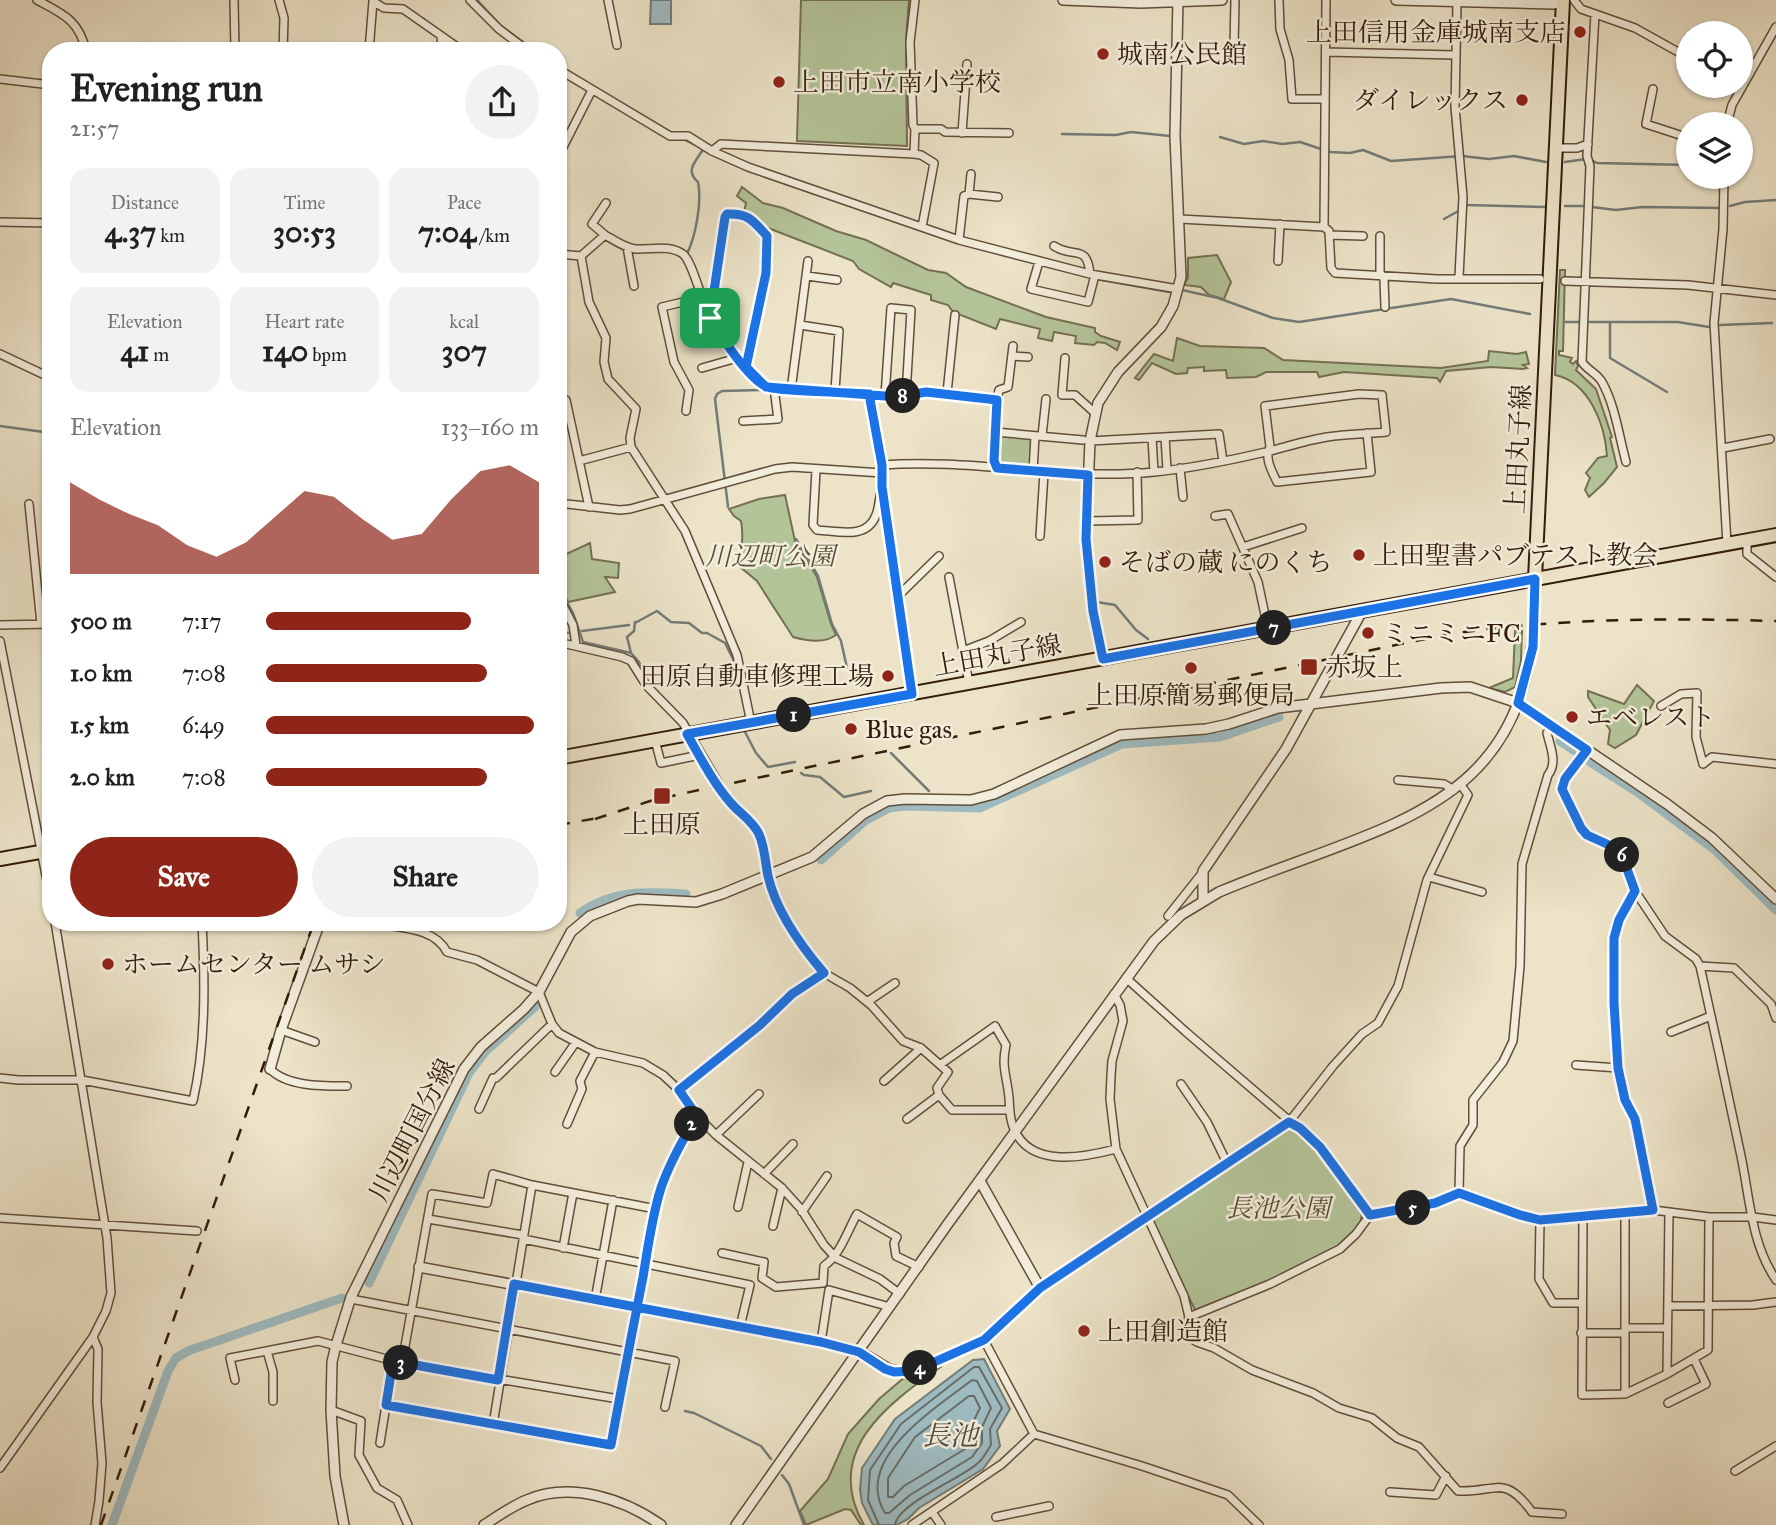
<!DOCTYPE html>
<meta charset="utf-8">
<style>
body{margin:0;font-family:"IM FELL Great Primer","Noto Serif JP",serif;background:#f2f2f2;color:#202124;height:100vh;display:flex;flex-direction:column;font-size:26px;white-space:nowrap}
*{box-sizing:border-box;margin:0}
p{font-size:23px;color:#757577}
.icon{flex:none;width:38px;height:38px;fill:none;stroke:currentColor;stroke-width:2;stroke-linecap:round;stroke-linejoin:round}
.map{position:relative;flex:1;overflow:hidden}
.details{position:absolute;left:42px;top:42px;width:525px;height:889px;display:flex;flex-direction:column;background:#fff;border-radius:28px;box-shadow:0 2px 5px #0004}
.details>*{flex:none}
.controls{position:absolute;left:1676px;top:21px;display:grid;gap:14px}
.controls a{display:grid;place-items:center;width:77px;height:77px;border-radius:50%;background:#fff;box-shadow:0 2px 5px #0004;font-size:35px}
.pin{position:absolute;display:grid;place-items:center;width:60px;height:60px;color:#fff;margin:-30px;border-radius:14px;box-shadow:0 4px 10px #0006}
.km{position:absolute;width:35px;height:35px;margin:-18px;border-radius:50%;background:#222;color:#fff;font-size:19px;line-height:35px;text-align:center}
.round{display:grid;place-items:center;flex:none;width:74px;height:74px;border-radius:37px;background:#f2f2f2}
.head{display:flex;align-items:center;justify-content:space-between;height:119px;padding:0 28px}
h1{font-size:38px;font-weight:700;line-height:52px}
.figures{display:grid;grid-template-columns:repeat(3,1fr);gap:10px;height:119px;padding:7px 28px}
.figures div{display:grid;align-content:center;border-radius:18px;background:#f2f2f2;text-align:center}
.figures b{font-size:30px;font-weight:700}
.figures small{font-size:19px;font-weight:400}
.figures p{font-size:19px}
.chart{height:196px;padding:14px 28px}
.chart p{display:flex;justify-content:space-between}
.chart svg{width:100%;height:126px;margin-top:7px;fill:#8f2418;opacity:.7}
.primary-button{display:flex;gap:14px;margin-top:auto;padding:14px 28px}
.primary-button a{flex:1;height:80px;border-radius:42px;background:#8f2418;color:#fff;font-size:28px;font-weight:700;line-height:80px;text-align:center}
.primary-button a+a{background:#f2f2f2;color:#202124}
ul{padding:0 28px;list-style:none;font-size:23px}
li{display:grid;grid-template-columns:112px 84px 1fr;align-items:center;height:52px}
li i{height:18px;border-radius:9px;background:#8f2418}
.map>svg:first-child{display:block}
.green{fill:#b4c499;stroke:#747052;stroke-width:2}
.water{fill:#9ebbc1;stroke:#737c78;stroke-width:2}
.lines{fill:none;stroke-linecap:round;stroke-linejoin:round}
.shore{stroke:#686c66;stroke-width:2}
.stream{stroke:#737c78;stroke-width:2.5}
.canal{stroke:#9ebbc1;stroke-width:9}
.minor-casing{stroke:#614e3a;stroke-width:10}
.tertiary-casing{stroke:#614e3a;stroke-width:12}
.primary-casing{stroke:#331d0a;stroke-width:16}
.minor{stroke:#f3eddb;stroke-width:7}
.tertiary{stroke:#f3eddb;stroke-width:9}
.primary{stroke:#ece3c8;stroke-width:12}
.rail{stroke:#331d0a;stroke-width:2.5;stroke-dasharray:12 12;stroke-linecap:butt}
.route-casing{stroke:#fff;stroke-width:14}
.route{stroke:#1a73e8;stroke-width:9}
.poi-dot{fill:#8f2418;stroke:#f3eddb;stroke-width:2.5}
.labels{text-anchor:middle;dominant-baseline:central;stroke-width:5;stroke-linejoin:round;paint-order:stroke}
.poi-label{font-size:26px;fill:#331d0a;stroke:#f3eddb;text-anchor:start}
.street-label{font-size:26px;fill:#331d0a;stroke:#f3eddb}
.park-label{font-size:26px;font-style:italic;fill:#5a4f35;stroke:#f3eddb}
.water-label{font-size:28px;font-style:italic;fill:#534c41;stroke:#f3eddb}
</style>
<div class="map">
<svg width="1776" height="1525" viewBox="0 0 1776 1525">
<rect width="100%" height="100%" fill="#ece3c8"/>
<filter id="stains"><feTurbulence type="fractalNoise" baseFrequency=".00286" numOctaves="4"/><feColorMatrix values="0 0 0 0 .2 0 0 0 0 .09 0 0 0 0 .02 0 0 0 .5 -.17"/></filter>
<radialGradient id="worn" r=".72"><stop offset=".6" stop-color="#630" stop-opacity="0"/><stop offset="1" stop-color="#630" stop-opacity=".3"/></radialGradient>
<path class="green" d="M801,0h108l-3,39 1,107 -110,-5z
M742,187l21,16 20,5 53,23 30,9 62,30 18,3 20,14 80,30 49,11v4l6,4 19,6 -3,8 -12,-7 -8,-1 -3,3 -19,-2 1,-7 -22,-4 -2,9 -14,-3 2,-9 -40,-10 -4,10 -43,-17 -5,-7 -17,-5v-5l-38,-12 -2,4 -32,-18 -6,-8 -90,-35 -19,-14 2,-9 -9,-7z
M1217,255l14,27 -7,17 -15,-4 -8,-8 -17,-2 4,-7v-20z
M1560,270h5l-2,81h-4v4l13,3 -2,4 3,2 3,-3 2,5 -2,4 20,19 16,48 -2,1 7,29 -13,16 -15,14 -4,-7 5,-12 -4,-5 12,-15 9,-2c-2,-32 -18,-74 -52,-81z
M1177,338l23,8 64,2 19,12 158,8 47,-7 1,-10 28,3 9,-2 3,12 -6,1 4,3 -4,1 -32,-2 -45,4 -6,11 -3,-4 -93,-6 -25,5 -2,-5h-51l-10,5 -29,1 -1,-8 -22,1v-4l-16,1 -1,5 -11,1 -24,-11 -13,17 -4,-2 19,-24 19,7z
M1001,434l30,3 2,3 -2,23 -3,4 -27,-2 -4,-4 1,-25z
M785,495l10,46 22,36 14,47 5,11c-12,9 -29,6 -43,2l-36,-56 -18,-15c2,-17 5,-29 2,-45l-7,-5 -5,-7 30,-10z
M590,543l2,16 27,4 -1,15 -13,-1 10,15 -47,10 -10,-18v-26z
M1515,631h7l-1,30 -6,26 -10,5 -16,-4 24,-10z
M1637,685l17,16 -18,34 -21,13 -7,-4 2,-14 -22,-33v-6l36,13z
M1286,1128h12l20,20 44,61 -1,12 -7,11 -16,15 -70,34 -73,29 -43,-90z
M942,1366c-55,38 -120,86 -78,159h-3l-10,-15 -6,-1 -39,16 -6,-14 28,-32 20,-45 31,-35 27,-23 8,1z"/>
<path class="water" d="M651,0h20v24h-21z
M984,1359l26,50 -13,22 3,15 -17,23 -64,39 -11,11 -11,6h-24l-11,-22 -2,-13 2,-22 33,-49 78,-59z"/>
<g class="lines">
<path class="shore" d="M972,1380l5,1 14,27 -9,19v16l-10,14 -62,38 -21,18h-4c-33,-54 51,-105 87,-133z
M969,1396h5l6,12 -8,16 -1,16 -6,9 -61,37 -11,11h-5v-19l27,-41z
M879,1525l-11,-25 2,-30 31,-46 73,-57h5l23,41 -12,21 1,16c-4,6 -8,14 -13,18 -17,16 -80,40 -83,62"/>
<path class="stream" d="M477,0l24,26 34,25
M620,102l54,32
M1062,134l54,1 15,-3 39,4
M1220,137l24,7 19,-3 19,3 18,-2 30,10 20,1 13,-3 28,11 71,-5 27,3 25,-3 32,6
M683,139l63,31 169,58
M1591,160l6,3 92,2
M1565,162l21,-3
M1465,205l80,2
M1565,206h21
M1730,206l15,-4 31,-2
M1592,207l24,3 26,-3 79,1
M1444,219l16,-9
M687,254c9,-19 15,-52 11,-72 -13,-11 -3,-20 4,-31
M1097,279l72,13
M1182,290l36,8 55,20 26,4 152,-23 79,15
M1564,322h114l31,5
M1610,323v35l57,34
M1720,325l52,-2
M0,426l51,7
M728,507l-13,-108 2,-5 5,-3 39,-1
M796,539l22,37 14,48 9,17 6,27
M558,586l15,27 10,29 48,11 8,9 6,15
M1097,602l18,3 21,25 12,9
M635,623l22,-12 14,11 18,1 13,10h5l18,10 9,18
M582,631l47,-6
M558,632l10,1
M631,653l-4,-16 7,-6 1,-9
M744,730l12,23 12,14 27,-5
M891,753l38,38
M801,773l3,2 16,2 24,20 27,-6
M929,805l1,2
M685,1411l9,2 67,33 10,13
M782,1475l7,9 15,41"/>
<path class="canal" d="M1560,741l15,10
M1590,762l47,30 78,58 61,60
M821,860l45,-40 23,-12 16,-2 75,2 142,-64 98,-7 59,-20
M580,913c34,-24 67,-21 106,-19
M369,1283l100,-210 16,-21 54,-49
M112,1525l56,-154 8,-13 12,-7 154,-53"/>
<g class="minor-casing">
<path id="minor" d="M37,0c26,14 42,20 49,51
M234,0l1,51
M279,0l5,18 -1,33
M470,0l29,29 29,22
M608,0l9,45
M915,0l-5,42 3,83 2,4 -1,25 7,1 13,8 -12,64
M1279,0l1,29 9,31 3,39h32
M1326,0l-2,227 5,4 2,37 4,5 102,6h103
M1574,0l7,9 54,19 54,30
M374,2l10,6 19,1 60,42
M1457,3l-2,104 8,90 -4,80
M1595,14l-8,142 3,10 -8,196c5,8 15,11 20,20 13,23 17,54 24,80
M441,36l1,15
M1234,47l1,-47
M235,50l75,-1 8,2
M369,51l4,-50
M1326,52l129,3
M558,69l112,67h18l24,15 36,16 211,73 131,34 88,15
M0,79l51,6
M1653,89l-7,35 43,14
M1727,124l5,-19 44,-78
M915,129h26l4,3 64,1
M962,133l5,-69
M1556,148h21l11,-4
M712,151l9,-7 193,10
M558,157l34,-67
M1724,177l-1,52 -9,94 13,221
M969,194l29,3
M1180,219l144,8
M0,222l51,1
M605,235l-13,-11 14,-21
M1329,235l34,1
M1380,236v36l4,7 1,28
M959,240l5,-44 5,-2 2,-20
M1054,246c20,13 33,-3 36,28
M627,247l7,39
M558,254l23,2 24,-21c9,5 20,13 30,14 15,1 34,-5 48,5 10,8 19,50 28,65 14,26 33,47 55,68l132,10 28,-5 71,8
M581,256l8,46 17,36 -2,24 4,17 28,30 -6,29 1,9 54,84 52,124 14,68
M1278,261l2,-37
M1039,262l-8,27 57,13 7,-27
M807,276l30,4
M1565,281l123,4 88,10
M711,318l14,-101 2,-3c22,-1 26,7 40,22l-1,37 -21,94
M800,325l39,6 -4,60
M0,354l51,24
M1012,356l16,1
M1065,358l-3,37h13l20,18
M702,368l35,-10
M791,390l17,-129
M947,393l8,-78
M869,394l13,71v22l30,207
M885,396l6,-88 20,2 -5,85
M558,402l8,-2 23,107
M686,411l3,-21 -15,-28 -12,-55 38,-9
M743,421l35,-2 -4,-31
M995,432l88,8
M1042,436l4,-37
M1165,437l2,33
M1152,438l2,34
M1090,441l129,-7 4,27
M1723,448l47,-9
M579,461l52,-14
M882,465c91,-7 181,16 272,7 39,-4 78,-12 116,-21 19,-5 38,-11 57,-14 19,-3 39,-3 59,-5l-4,-37 -23,-1 -94,12 5,41c-6,11 2,24 7,35l94,-10 -4,-39
M997,468l-3,-7 3,-61 2,-10 9,-3 5,-41
M1180,468l3,29
M816,470l-3,55 4,5c21,1 50,10 59,-15 3,-7 3,-16 5,-23
M1033,472l2,-36
M558,503l62,7 10,-1 145,-40 17,-2 90,6
M29,504l12,120
M1215,516l13,-2 30,68 10,47
M1087,521l51,-1 -1,-48
M1040,536l4,-63
M1747,541v13l29,23
M1243,547l59,-19
M949,577l20,106
M558,596l15,29 3,20
M898,596l41,-40
M0,625l51,-1
M0,641l51,260
M558,642l64,15 9,4 15,24 37,38 46,78 22,20 6,10 8,19 3,26 14,36 25,41 17,20 26,15 21,17 32,36 18,7 27,24 -11,16 2,7 13,15h56
M963,651l26,-10 32,-19
M1661,706l20,-12 16,-1 -1,44 7,27 9,-7 64,7
M655,740l6,23 39,-8
M1587,750l-22,29 -3,10 19,39 6,7 22,10 13,10 13,36 30,45 31,23 4,7c14,63 28,127 41,190 9,43 10,87 35,124
M1398,780l46,4 10,6
M1429,877l53,15
M1635,891l-16,29 -5,18v65l4,65 7,32 10,19 18,91
M1168,916l35,-44
M370,922c25,7 63,3 77,30l30,8 62,32 13,32 7,9 36,19 48,11 20,12 16,15 18,26 19,19 66,53 19,21 23,36 12,13 44,21 20,15
M1700,966l34,2 37,36 5,14
M1126,978l60,54 134,115 50,68
M1114,994l6,11 3,16 -11,40 -1,15 -1,23 6,50 68,147 5,21 -2,7 4,14 6,4 17,6 38,22 61,23 26,15 33,10 25,20 22,9 39,44c37,2 46,-18 74,21l30,2
M867,1002l28,-19
M281,1030l34,12
M1671,1032l40,-16
M941,1064l54,-38 11,19c-5,22 1,31 3,53 1,11 0,20 5,31 17,40 71,28 102,20
M1576,1065l42,3
M270,1069c17,18 55,17 77,17
M555,1072l21,-30
M0,1078l18,2h64l111,21c13,-57 12,-120 9,-179
M884,1081l37,-33
M1181,1084l26,38 20,41
M679,1090l81,-65 40,-38 24,-14
M479,1109l14,-31h3l56,-54
M907,1119l32,-24
M567,1124l15,-35 -2,-8 15,-29
M716,1135l43,-41
M764,1174l29,-30
M1459,1193l1,-47 13,-21v-25l30,-38 10,-21 7,-75 2,-102 26,-89c10,-12 2,-29 -1,-42
M738,1207l10,-45
M802,1212l25,-36
M1625,1212v182
M1148,1217l141,-95 44,-56 29,-32 16,-11 20,-37 29,-106 41,-85 -7,-10
M0,1218l197,13
M1583,1218l-1,177 43,-1 42,-20 41,-24 1,-133
M428,1219l95,16
M1540,1220l-1,59 14,24h28
M773,1226l9,-38
M523,1239l227,46 -10,42
M563,1248l10,-55
M722,1253l42,9 -2,16 14,9 47,-4 1,-17c16,-11 23,-34 33,-52l40,23 -3,6 2,13 23,11
M351,1299l324,62 -10,46
M595,1300l18,-100
M1669,1306l84,-1 23,-3
M1189,1317l81,-33 70,-35 16,-15 14,-19 65,-12 24,-10 61,22 20,5 113,-10 56,7h44l23,3
M1625,1328h42
M1581,1333h44
M93,1337l5,12 -1,53 5,61 -3,38 -4,24
M984,1340l50,94 108,32 86,29 31,30
M821,1342l8,-52 61,17
M267,1351l6,21v29
M402,1363l30,-169 55,9 6,-29 39,11 124,24
M1667,1374l2,-162
M235,1380l-5,-22 88,-17 84,22 217,36
M1668,1403l38,-19 -12,-25
M385,1405l226,40 45,-236 16,-49 25,-44
M331,1410l30,11 -2,34 18,33 20,12 11,25
M493,1425l39,-240
M380,1443l13,-82
M0,1468l93,-131 13,-26 5,-18 -4,-55 -52,-316
M1735,1471l41,-25
M1390,1492l46,3 10,-19
M932,1512l9,13
M996,1517l53,-11
M912,1525l90,-61 32,-30"/>
</g>
<g class="tertiary-casing">
<path id="tertiary" d="M1063,0l78,3 81,-3
M1396,0l157,4 10,-2
M1103,659l-10,-48 -7,-72 4,-98 8,-38 20,-31 43,-45 12,-21 8,-29 -6,-141 3,-136
M1203,901v-30l83,-122 75,-136
M270,1069l11,-39 39,-108
M980,1181l60,107
M419,1267l402,75c12,3 26,5 38,10 23,9 26,23 55,19l70,-31 56,-52 108,-71
M344,1525l-9,-49 -4,-66 1,-48 4,-17 15,-48 113,-228 17,-22 43,-38 15,-17 32,-60 19,-16 38,-15 10,-2 58,3 26,-8 90,-37 51,-43 24,-13 18,-2 66,1 23,-6 126,-59 86,-6 23,-5 49,-16 163,-20 29,-1 48,16 149,101 45,34 64,61
M484,1525c14,-9 28,-19 43,-25 44,-19 97,-1 134,25
M736,1525l211,-300 207,-284 27,-26 38,-23c174,-73 322,-80 316,-313"/>
</g>
<g class="primary-casing">
<path id="primary" d="M1535,579l28,-579
M558,758l1218,-223
M0,859l51,-9"/>
</g>
<use href="#minor" class="minor"/>
<use href="#tertiary" class="tertiary"/>
<use href="#primary" class="primary"/>
<path class="rail" d="M595,819l55,-18 49,-11 745,-155c109,-17 222,-17 332,-14
M558,825l46,-8
M101,1525l213,-603"/>
</g>
<g class="lines">
<g class="route-casing">
<path id="route" d="M710,318c12,19 36,58 55,68 11,6 86,6 104,8l13,71v22l30,207 -225,40c13,23 26,48 43,68 10,12 22,18 29,32 6,14 6,27 9,42 8,35 33,70 56,97l-32,21 -32,31 -81,65 18,26c-14,23 -27,46 -36,72 -9,28 -13,59 -18,89 -11,56 -22,112 -32,168l-225,-40 7,-44 105,19 16,-96 307,58 38,10 26,17 9,3 20,-1 70,-31 56,-52 249,-166 11,6 20,19 50,68 65,-12 24,-10 61,22 20,5 113,-10 -18,-91 -10,-19 -7,-32 -4,-65v-65l5,-18 16,-29 -13,-36 -13,-10 -22,-10 -6,-7 -19,-39 3,-10 22,-29 -69,-47 15,-56 2,-68 -432,80 -10,-48 -7,-72 2,-64 -91,-7 -3,-7 3,-61 -71,-8 -28,5 -132,-10 -20,-20 20,-94 1,-37c-14,-15 -18,-23 -40,-22l-2,3 -15,101"/>
</g>
<use href="#route" class="route"/>
</g>
<g class="poi-dot">
<circle cx="1580" cy="32" r="7"/>
<circle cx="1103" cy="54" r="7"/>
<circle cx="779" cy="82" r="7"/>
<circle cx="1522" cy="100" r="7"/>
<circle cx="1359" cy="555" r="7"/>
<circle cx="1105" cy="562" r="7"/>
<circle cx="1368" cy="633" r="7"/>
<rect x="1300" y="658" width="18" height="18" rx="3.5"/>
<circle cx="1191" cy="668" r="7"/>
<circle cx="888" cy="676" r="7"/>
<circle cx="1572" cy="717" r="7"/>
<circle cx="851" cy="729" r="7"/>
<rect x="653" y="787" width="18" height="18" rx="3.5"/>
<circle cx="108" cy="964" r="7"/>
<circle cx="1084" cy="1331" r="7"/>
</g>
<g class="labels">
<g class="poi-label">
<text x="1566" y="32" text-anchor="end">上田信用金庫城南支店</text>
<text x="1117" y="54">城南公民館</text>
<text x="793" y="82">上田市立南小学校</text>
<text x="1508" y="100" text-anchor="end">ダイレックス</text>
<text x="1373" y="555">上田聖書パブテスト教会</text>
<text x="1119" y="562">そばの蔵 にのくち</text>
<text x="1382" y="633">ミニミニFC</text>
<text x="1325" y="667">赤坂上</text>
<text x="874" y="676" text-anchor="end">田原自動車修理工場</text>
<text x="1191" y="695" text-anchor="middle">上田原簡易郵便局</text>
<text x="1586" y="717">エベレスト</text>
<text x="865" y="729">Blue gas</text>
<text x="662" y="824" text-anchor="middle">上田原</text>
<text x="122" y="964">ホームセンター ムサシ</text>
<text x="1098" y="1331">上田創造館</text>
</g>
<g class="street-label">
<text transform="translate(1518 449) rotate(-87)">上田丸子線</text>
<text transform="translate(997 655) rotate(-10)">上田丸子線</text>
<text transform="translate(412 1130) rotate(-63)">川辺町国分線</text>
</g>
<g class="park-label">
<text x="770" y="556">川辺町公園</text>
<text x="1278" y="1208">長池公園</text>
</g>
<g class="water-label">
<text x="950" y="1435">長池</text>
</g>
</g>
<rect width="100%" height="100%" filter="url(#stains)"/>
<rect width="100%" height="100%" fill="url(#worn)"/>
</svg>
<div class="controls">
<a><svg class="icon" aria-label="locate" viewBox="0 0 24 24"><circle cx="12" cy="12" r="6"/><path d="M12 2v4M12 18v4M2 12h4M18 12h4"/></svg></a>
<a><svg class="icon" aria-label="layers" viewBox="0 0 24 24"><path d="M12 4l9 5-9 5-9-5zM3 14l9 5 9-5"/></svg></a>
</div>
<div class="pin" style="left:710px;top:318px;background:#1e9e55"><svg class="icon" aria-label="arrive" viewBox="0 0 24 24"><path d="M6 21V4h12l-3 4 3 4H6"/></svg></div>
<b class="km" style="left:794px;top:715px">1</b>
<b class="km" style="left:692px;top:1124px">2</b>
<b class="km" style="left:401px;top:1363px">3</b>
<b class="km" style="left:920px;top:1368px">4</b>
<b class="km" style="left:1413px;top:1208px">5</b>
<b class="km" style="left:1622px;top:855px">6</b>
<b class="km" style="left:1274px;top:628px">7</b>
<b class="km" style="left:903px;top:396px">8</b>
<section class="details">
<div class="head"><div><h1>Evening run</h1><p>21:57</p></div><a class="round"><svg class="icon" aria-label="share" viewBox="0 0 24 24"><path d="M12 15V3M7 8l5-5 5 5M5 13v7h14v-7"/></svg></a></div>
<div class="figures">
<div><p>Distance</p><b>4.37<small> km</small></b></div>
<div><p>Time</p><b>30:53</b></div>
<div><p>Pace</p><b>7:04<small> /km</small></b></div>
</div>
<div class="figures">
<div><p>Elevation</p><b>41<small> m</small></b></div>
<div><p>Heart rate</p><b>140<small> bpm</small></b></div>
<div><p>kcal</p><b>307</b></div>
</div>
<div class="chart"><p><span>Elevation</span>133–160 m</p>
<svg viewBox="0 0 160 44" preserveAspectRatio="none"><path d="M0 44V12L10 18L20 23L30 27L40 34L50 38L60 33L70 24L80 15L90 17L100 25L110 32L120 30L130 18L140 8L150 6L160 12V44z"/></svg>
</div>
<ul>
<li><b>500 m</b>7:17<i style="width:75%"></i></li>
<li><b>1.0 km</b>7:08<i style="width:81%"></i></li>
<li><b>1.5 km</b>6:49<i style="width:98%"></i></li>
<li><b>2.0 km</b>7:08<i style="width:81%"></i></li>
</ul>
<div class="primary-button"><a>Save</a><a>Share</a></div>
</section>
</div>
